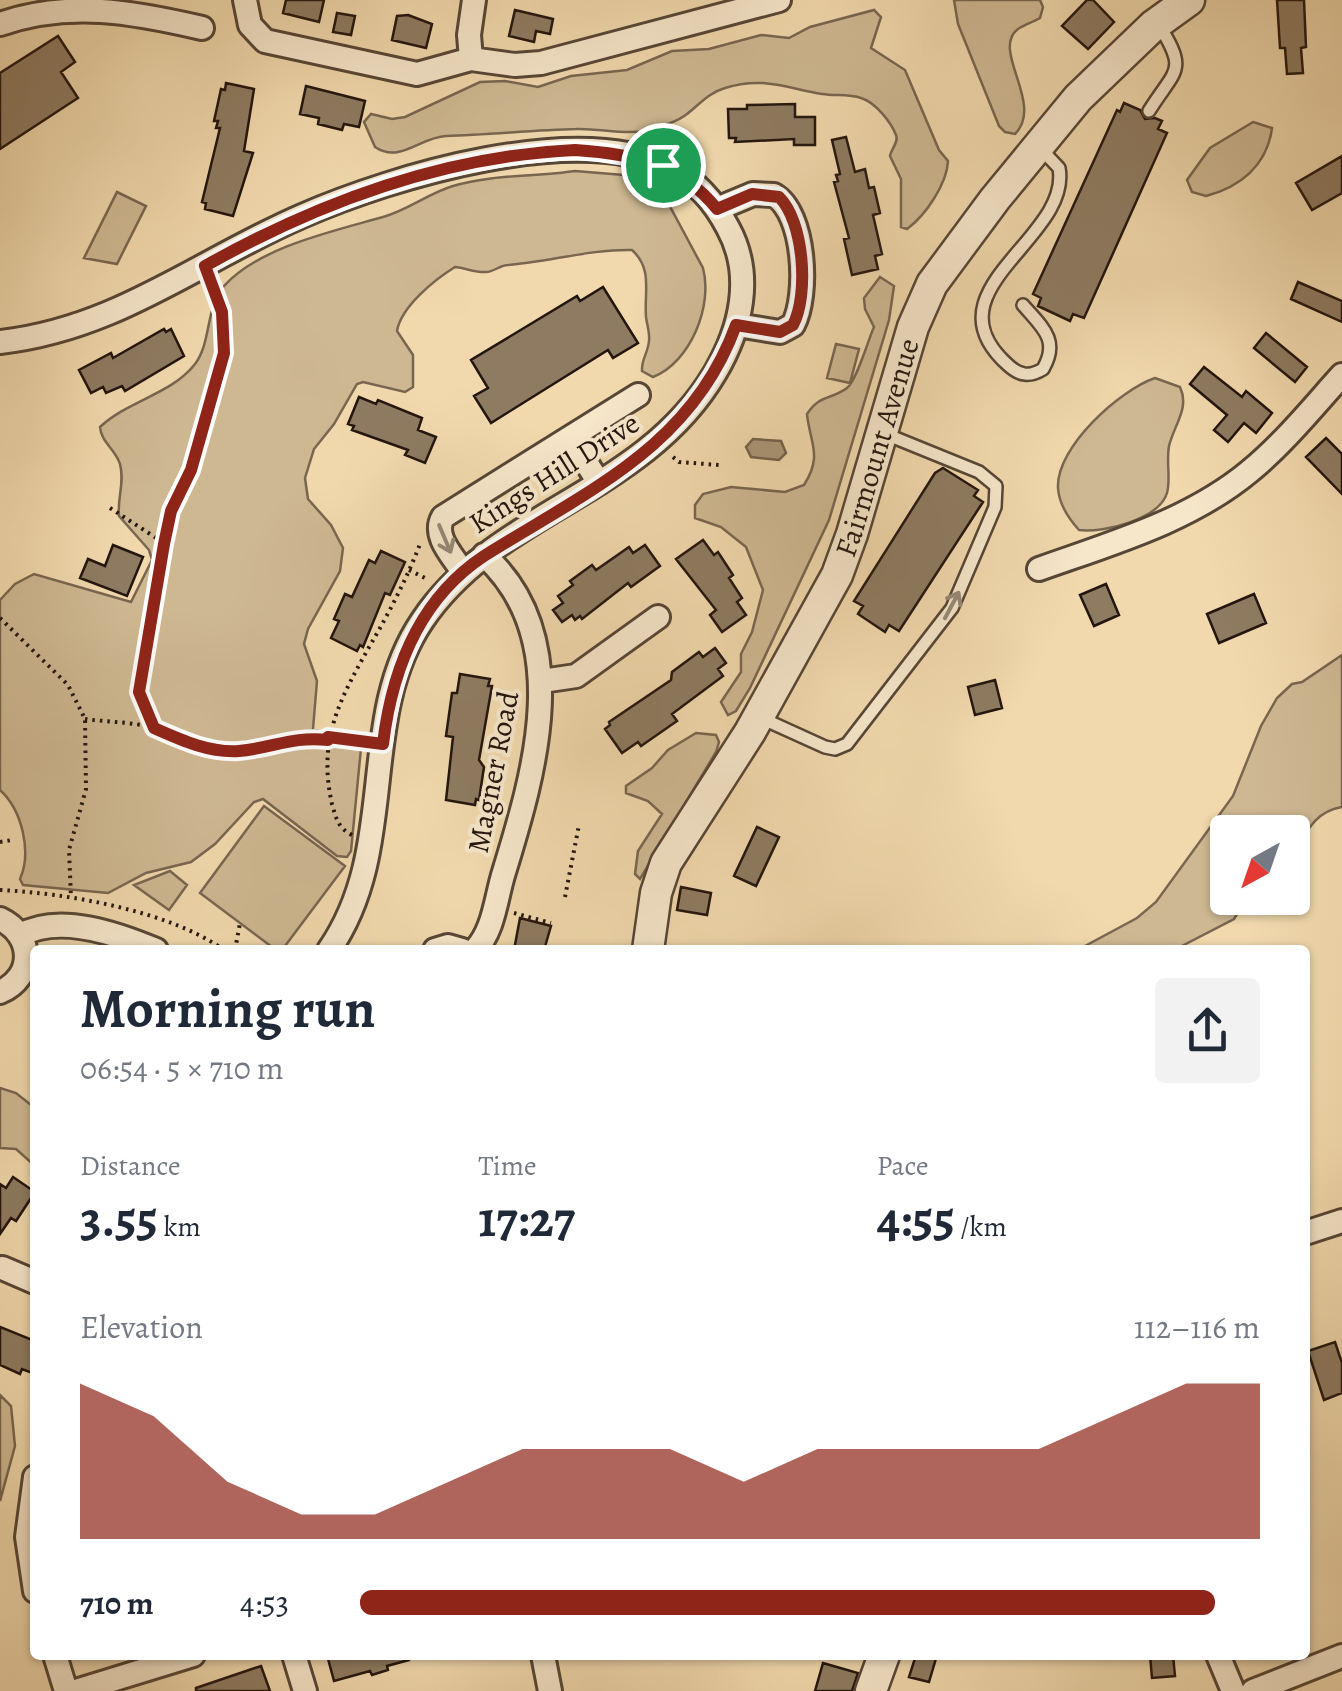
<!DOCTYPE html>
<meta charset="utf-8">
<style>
body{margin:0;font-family:Alegreya,serif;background:#f2f2f3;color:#1f2937;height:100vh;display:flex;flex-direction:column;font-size:38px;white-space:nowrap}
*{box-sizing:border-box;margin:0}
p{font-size:32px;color:#747a83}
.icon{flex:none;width:55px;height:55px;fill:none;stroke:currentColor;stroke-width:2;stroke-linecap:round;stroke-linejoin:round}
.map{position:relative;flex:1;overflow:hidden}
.drawer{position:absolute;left:30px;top:945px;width:1280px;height:715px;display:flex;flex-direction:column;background:#fff;border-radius:10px;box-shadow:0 2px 8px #0004}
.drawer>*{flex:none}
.needle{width:65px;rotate:220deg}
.fabs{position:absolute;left:1210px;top:815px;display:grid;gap:20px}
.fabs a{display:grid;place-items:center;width:100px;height:100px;border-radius:10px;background:#fff;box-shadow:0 2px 8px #0004;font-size:50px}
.pin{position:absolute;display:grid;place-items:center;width:85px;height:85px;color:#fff;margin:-42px;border:5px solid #fff;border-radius:50%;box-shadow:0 2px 10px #0007}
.round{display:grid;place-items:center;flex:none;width:105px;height:105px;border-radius:10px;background:#f2f2f3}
.headline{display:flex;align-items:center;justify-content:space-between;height:170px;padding:0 50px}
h1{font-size:55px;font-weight:700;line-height:75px}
.figures{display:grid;grid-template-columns:repeat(3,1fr);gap:15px;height:170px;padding:10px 50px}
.figures div{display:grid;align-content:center}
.figures b{font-size:50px;font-weight:700}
.figures small{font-size:28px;font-weight:400}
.figures p{font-size:28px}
.chart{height:280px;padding:20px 50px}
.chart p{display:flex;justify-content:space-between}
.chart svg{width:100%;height:180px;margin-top:10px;fill:#8f2418;opacity:.7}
ul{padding:0 50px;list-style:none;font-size:32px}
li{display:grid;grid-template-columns:160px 120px 1fr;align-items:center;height:75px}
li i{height:25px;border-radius:12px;background:#8f2418}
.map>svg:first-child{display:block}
.green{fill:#ceb892;stroke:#786650;stroke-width:2.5}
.water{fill:#ab9677;stroke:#75624d;stroke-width:2.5}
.building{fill:#8e7b61;stroke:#23150f;stroke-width:2.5}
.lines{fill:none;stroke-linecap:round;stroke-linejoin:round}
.service-casing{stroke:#564636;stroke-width:16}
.minor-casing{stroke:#564636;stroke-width:28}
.tertiary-casing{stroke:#564636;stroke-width:35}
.path{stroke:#23150f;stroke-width:4;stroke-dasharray:2.5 5;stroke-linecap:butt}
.service{stroke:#f6e6ca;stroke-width:11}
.minor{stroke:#f6e6ca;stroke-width:22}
.tertiary{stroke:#f6e6ca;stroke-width:30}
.oneway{stroke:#978876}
.route-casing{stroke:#fff;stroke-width:20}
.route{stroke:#8f2418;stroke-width:12}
.labels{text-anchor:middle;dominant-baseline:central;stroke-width:8;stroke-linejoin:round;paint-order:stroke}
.street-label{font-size:30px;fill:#23150f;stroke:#f6e6ca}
</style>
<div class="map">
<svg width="1342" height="1691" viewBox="0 0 1342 1691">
<rect width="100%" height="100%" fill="#f1d9ad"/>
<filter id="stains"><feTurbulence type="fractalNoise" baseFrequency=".002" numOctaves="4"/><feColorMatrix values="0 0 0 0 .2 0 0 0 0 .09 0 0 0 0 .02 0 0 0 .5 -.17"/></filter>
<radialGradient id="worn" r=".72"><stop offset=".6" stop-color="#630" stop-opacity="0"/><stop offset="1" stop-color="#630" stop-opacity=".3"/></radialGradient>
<path class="green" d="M954,0h86l3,7 -3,11c-7,4 -16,7 -22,11 -28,21 27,75 -3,105l-10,-2 -6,-6 -41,-102z
M874,10l7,7 -10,31 34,22 34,80 9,11c-1,23 -23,55 -41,68l-6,-2v-48l-11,-23c1,-7 9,-14 6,-21 -5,-13 -21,-33 -35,-37 -12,-4 -26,-2 -39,-4 -36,-6 -60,-18 -97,-6 -17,5 -25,16 -38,26 -10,8 -30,14 -42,17 -22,4 -47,-3 -69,-2 -44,1 -87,6 -130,7 -26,1 -46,28 -71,11l-11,-25 7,-8 21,5 13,-2 75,-35 25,-1 33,6 33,-11 56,-6 45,-19 37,-2 52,-14 28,3 21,-11z
M1253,122l19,6c-5,38 -32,59 -66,68l-14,-4 -5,-12 23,-32z
M575,171l49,4 30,13 13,13 36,67c10,37 -12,94 -50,109l-11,-6c-1,-11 6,-18 7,-30 1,-8 -2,-16 -3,-24 -2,-25 7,-48 -14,-67 -42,-1 -83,12 -124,15 -8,0 -14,7 -22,7 -9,1 -21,-4 -31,-5 -21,13 -54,40 -58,64l16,24v32l-8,5 -42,-10 -6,2 -23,40 -20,25 -9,29 3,21 23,26 12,23 -3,23 -32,58 -4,15 13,37 -4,48 16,5 20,-3 13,7 -11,113 -4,6 -10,-1 -74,-57 -9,3 -39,42 -24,18 -45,11 -38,20 -85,-8 -3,-6c12,-27 2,-69 -20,-89v-190l15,-16 19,-10 97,28 21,-42 -3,-10 -30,-34c-2,-18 6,-33 1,-52 -4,-14 -19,-22 -20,-37 27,-26 72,-33 95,-63 17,-23 10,-56 29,-78 35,-39 110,-55 159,-69 25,-7 46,-24 70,-31 40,-12 82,-9 122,-15z
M117,192l29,14 -29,58 -33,-6z
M880,277l14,9 -5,34 -60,200 -79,168 -14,23 -8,4 -7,-13 20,-30v-18l11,-22 11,-42 -17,-43 -25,-20 -26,-9v-13l8,-11 28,-7 54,5 19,-7c19,-30 6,-41 3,-71 13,-20 24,-14 40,-26 10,-8 21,-48 27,-61l-9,-18 -1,-11z
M836,344l23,5 -9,34 -23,-5z
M1155,378l25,9c10,21 -6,38 -11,59 -3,16 2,32 -2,47 -8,26 -62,40 -88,37 -10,-11 -20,-26 -21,-42 -2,-41 62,-98 97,-110z
M1342,655v152c-27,4 -36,26 -49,47l-1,-22h-64v66h19l-13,21 -60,31h-90l1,-4 52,-28 19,-16 77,-106 28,-70 16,-28 15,-14 10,-2z
M696,733l20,2 3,7 -3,10 -76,127 -5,-5 3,-23 24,-37 -14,-13 -22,-8v-7l26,-18 16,-18z
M264,806l81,60 -63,84h-6l-76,-57z
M170,871l17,14 -18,25 -35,-25z
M0,1088l16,5 19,15v58l-19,-17 -16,-1z
M0,1395l11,11 4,40 -15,55z"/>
<path class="water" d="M753,439l28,2 5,12 -7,7 -28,-3 -5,-10z"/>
<path class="building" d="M286,0h38l-5,22 -36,-9z
M1087,0h6l21,22 -26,27 -26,-23z
M1277,0h27l2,47 -5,1 2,25 -16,1 -2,-26h-5z
M515,10l38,9 -3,15 -14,-3 -2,11 -25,-6z
M337,13l18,3 -4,19 -18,-3z
M408,15l24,9 -6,24 -34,-8 5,-24z
M58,36l17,26 -14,10 17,26 -78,51v-76z
M226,83l28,6 -10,62 9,2 -20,63 -28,-7 1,-6 -4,-1 18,-74h-4l2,-7h-4l7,-32 4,1z
M306,86l59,15 -6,26 -15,-3 -2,6 -24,-6 1,-6 -19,-4z
M1124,103l16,7 5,9 10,-1 7,3 -4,8 9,4 -83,185 -11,-4 -3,7 -32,-15 3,-8 -8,-4 84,-184 3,2z
M795,104v13h20v28h-21v-6l-59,3 1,-4h-7l-1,-29h19v-4z
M846,137l9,35 10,-3 4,19 5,-1 6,26 -7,2 9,39 -7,2 3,13 -26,6 -8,-36 5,-1 -15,-56 4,-1 -2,-6 4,-1 -8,-34z
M1342,156v37l-30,17 -16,-27z
M1298,282l44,19v21l-51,-23z
M603,287l35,56 -25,15 -5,-8 -117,73 -17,-27 14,-8 -17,-28 106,-64 3,5z
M164,329l2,3 5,-3 13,27 -59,35 -3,-5 -16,7 -3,-6 -12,6 -12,-23 32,-17 2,5z
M1266,333l41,34 -12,15 -41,-34z
M1204,367l38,30 4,-6 26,22 -16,20 -12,-10 -16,19 -14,-12 13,-15 -37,-31z
M359,397l17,7 2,-4 44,18 -4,12 18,7 -11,26 -20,-8 3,-5 -56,-20 2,-4 -6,-2z
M1326,438l16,16v40l-36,-37z
M943,468l35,22 -4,6 9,6 -84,129 -10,-6 -4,7 -27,-18 5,-8 -9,-5 81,-128z
M703,540l11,15 4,-3 15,23 -4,3 13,20 -5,4 9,13 -24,17 -12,-17 6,-5 -40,-51z
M113,545l30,12 -16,39 -47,-18 8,-19 17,7z
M645,545l15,21 -29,21 -3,-4 -46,36 -2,-3 -5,4 -3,-5 -10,7 -9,-12 10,-7 -5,-7 15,-11 -3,-4 22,-16 4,5 33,-23 4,6z
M381,551l24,11 -15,33 -5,-2 -22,54 -3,-2 -3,6 -26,-13 8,-17 -5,-2 11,-25 7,3 17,-37 6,3z
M1106,584l13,31 -25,11 -14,-31z
M1254,594l12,29 -47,20 -12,-29z
M715,648l11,15 -8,6 5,7 -51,38 5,7 -36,25 -3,-4 -16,11 -17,-24 5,-4 -1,-3 62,-42 1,-8 27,-20 4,5z
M460,674l30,5 -2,7h4l-13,74 5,7 -5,33 -3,-1 -1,6 -29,-5 7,-63 -7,-1 6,-43h5z
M995,680l7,28 -27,7 -7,-28z
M757,827l22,10 -23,49 -22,-10z
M681,887l30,6 -4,22 -30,-5z
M520,918l31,8 -7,24h-30z
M13,1177l22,15 -19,29 -5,-3 -11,16v-50l6,4z
M0,1327l35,14v33l-13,-5 -2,5 -20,-9z
M1335,1342l7,21v30l-18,7 -16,-49z
M327,1655h82v5l-22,6 1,4 -16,5 -2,-4 -36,10z
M916,1655h21l-8,27 -20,-5z
M1150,1655h23l2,21 -23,2z
M823,1663l35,10 -6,18h-37z
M261,1666l9,25h-74v-3z"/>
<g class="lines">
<g class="service-casing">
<path id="service" d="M1149,111c27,-43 39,-39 10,-86
M1023,305c19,22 37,35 20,64 -13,8 -23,7 -35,-4 -84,-75 64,-126 51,-197l-19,-20
M759,717l66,30 10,2 12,-5 105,-136 43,-101 1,-21 -17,-14 -96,-39"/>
</g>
<g class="minor-casing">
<path id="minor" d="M245,0l5,25 15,16 152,33 54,-15 44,6 26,-2 238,-63
M0,24c69,-24 133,-12 202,4
M471,59l-2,-24 5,-35
M717,209l36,-15 21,1c31,18 35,100 19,130l-13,7 -43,-7
M0,342c117,-13 198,-81 302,-126 92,-40 274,-95 369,-48 25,13 44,35 57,60 26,47 13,101 -13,145 -72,122 -218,136 -293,248 -66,98 -22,227 -93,329
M571,438l28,45
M1039,569c73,-26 151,-48 211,-98 34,-28 63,-64 92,-96
M463,572c-10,-16 -31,-36 -20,-55l195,-122
M542,681l34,-5 82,-59
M0,919c34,16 35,58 0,73
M21,935c38,-22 97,-1 135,15
M435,950l13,-4 14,4
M475,950c19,-19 21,-53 29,-78 31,-101 71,-235 -20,-317
M1305,1233l37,-12
M2,1268l33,14
M35,1477l-8,60 8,54
M55,1655l11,36
M294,1655l11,36
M543,1655l7,36
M1218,1655l15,36
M76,1691l117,-36
M1253,1691l89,-35"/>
</g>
<g class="tertiary-casing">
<g id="tertiary">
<path id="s1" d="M648,950l8,-57 10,-30 84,-131 87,-157 15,-41 61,-207 19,-43 63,-85 83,-101 75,-72 36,-26"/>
<path d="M871,1691l13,-36"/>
</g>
</g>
<path class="path" d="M673,457l6,5 40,3
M110,508l54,35
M409,570l18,9
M0,618l68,67 17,34 1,70 -17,61 2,48
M85,719c22,3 48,3 70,9 25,7 45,22 73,23 36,1 60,-15 100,-11
M154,728l-15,-36 25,-149 7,-32 20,-41 33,-117 -2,-41 -8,-28
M328,737l35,4
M352,835c-14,-7 -16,-17 -20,-31 -15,-66 9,-107 40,-162 18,-31 35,-64 48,-98
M0,842l12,-2
M0,890c66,3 170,21 224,60
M565,897l14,-72
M514,913l37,10
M235,950l5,-27"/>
<use href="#service" class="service"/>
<use href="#minor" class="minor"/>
<use href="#tertiary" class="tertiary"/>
</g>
<defs><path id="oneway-shaft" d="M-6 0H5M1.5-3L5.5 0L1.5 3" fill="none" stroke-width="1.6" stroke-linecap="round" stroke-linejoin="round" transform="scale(2.5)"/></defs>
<g class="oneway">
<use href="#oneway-shaft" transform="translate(445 539) rotate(67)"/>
<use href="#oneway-shaft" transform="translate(952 605) rotate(-62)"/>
</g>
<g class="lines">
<g class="route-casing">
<path id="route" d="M575,150c58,4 104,12 142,59l35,-15 27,3c25,24 30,98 14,128l-13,7 -44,-7c-44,122 -149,166 -252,231 -65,43 -92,113 -101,188l-55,-7v3c-36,-4 -55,8 -89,11 -30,2 -58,-11 -85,-23l-15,-36 25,-148 7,-33 20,-41 33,-117 -2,-41 -17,-46c114,-64 237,-110 370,-116z"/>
</g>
<use href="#route" class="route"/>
</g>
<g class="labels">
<g class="street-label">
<text stroke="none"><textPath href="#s1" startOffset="558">Fairmount Avenue</textPath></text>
<text transform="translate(554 473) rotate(-33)">Kings Hill Drive</text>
<text transform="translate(493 772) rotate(-79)">Magner Road</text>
</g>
</g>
<rect width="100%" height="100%" filter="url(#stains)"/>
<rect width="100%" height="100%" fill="url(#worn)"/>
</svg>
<div class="fabs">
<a><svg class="needle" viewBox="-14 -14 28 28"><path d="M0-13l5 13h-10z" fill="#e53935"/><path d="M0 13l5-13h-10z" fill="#747a83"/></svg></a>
</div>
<div class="pin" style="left:663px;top:165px;background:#1e9e55"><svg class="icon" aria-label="arrive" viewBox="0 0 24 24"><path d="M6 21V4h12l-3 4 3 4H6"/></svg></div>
<section class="drawer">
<div class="headline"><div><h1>Morning run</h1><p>06:54 · 5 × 710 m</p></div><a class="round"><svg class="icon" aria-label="share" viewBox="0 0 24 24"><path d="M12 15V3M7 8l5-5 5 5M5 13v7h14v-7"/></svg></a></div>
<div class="figures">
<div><p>Distance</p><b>3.55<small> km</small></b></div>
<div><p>Time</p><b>17:27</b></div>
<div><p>Pace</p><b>4:55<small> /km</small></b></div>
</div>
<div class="chart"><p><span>Elevation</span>112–116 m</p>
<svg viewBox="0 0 160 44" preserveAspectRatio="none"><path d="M0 44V6L10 14L20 30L30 38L40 38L50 30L60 22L70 22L80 22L90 30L100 22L110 22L120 22L130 22L140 14L150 6L160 6V44z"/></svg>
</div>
<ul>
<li><b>710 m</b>4:53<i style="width:95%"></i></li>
</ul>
</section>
</div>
